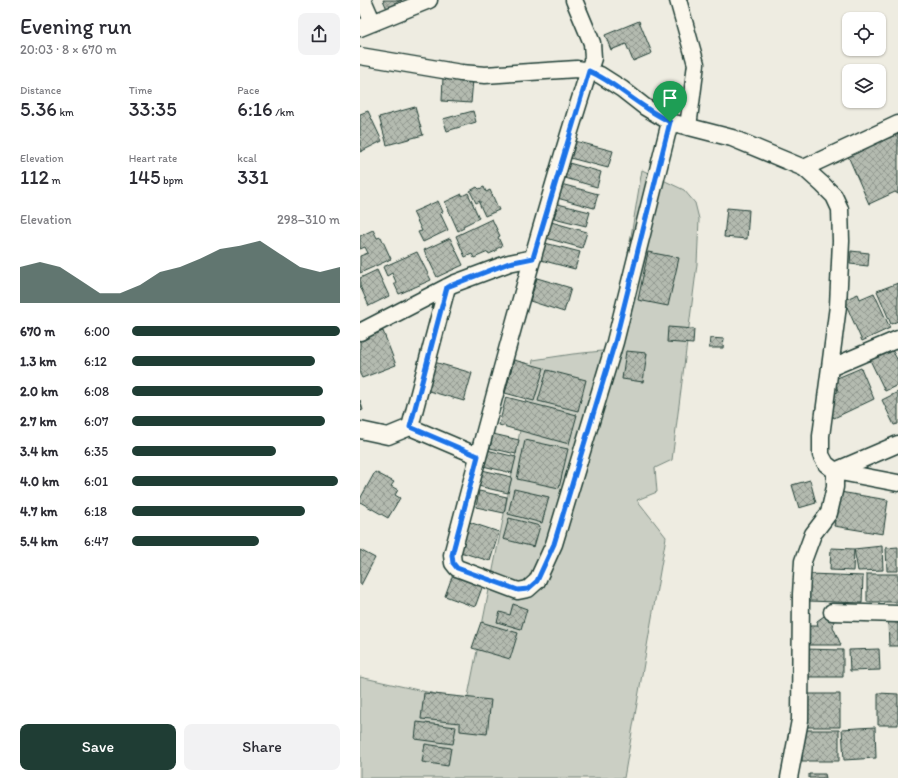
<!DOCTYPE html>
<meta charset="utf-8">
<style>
body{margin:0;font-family:Itim,sans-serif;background:#f2f2f3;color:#2b2b33;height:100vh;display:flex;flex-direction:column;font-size:15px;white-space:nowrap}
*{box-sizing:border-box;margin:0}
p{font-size:13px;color:#7c7c81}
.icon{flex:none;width:22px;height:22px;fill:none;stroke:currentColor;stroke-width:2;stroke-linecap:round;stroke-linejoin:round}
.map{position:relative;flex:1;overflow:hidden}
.sheet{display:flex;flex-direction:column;background:#fff;width:360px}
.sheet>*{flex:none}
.buttons{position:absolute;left:482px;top:12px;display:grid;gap:8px}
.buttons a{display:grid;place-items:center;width:44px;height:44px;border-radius:8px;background:#fff;box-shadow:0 1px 3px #0004;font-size:20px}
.pin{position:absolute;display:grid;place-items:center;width:34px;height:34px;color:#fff;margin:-41px -17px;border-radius:50% 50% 50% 0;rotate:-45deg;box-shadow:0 0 4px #0007}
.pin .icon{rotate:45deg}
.round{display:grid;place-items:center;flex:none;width:42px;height:42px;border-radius:8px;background:#f2f2f3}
.summary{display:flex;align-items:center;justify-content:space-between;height:68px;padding:0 20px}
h1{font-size:22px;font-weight:600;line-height:30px}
.stats{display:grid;grid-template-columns:repeat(3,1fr);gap:6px;height:68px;padding:4px 20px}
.stats div{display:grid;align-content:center}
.stats b{font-size:20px;font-weight:600}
.stats small{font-size:11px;font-weight:400}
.stats p{font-size:11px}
.chart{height:112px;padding:8px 20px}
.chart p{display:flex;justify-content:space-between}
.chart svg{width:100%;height:72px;margin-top:4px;fill:#1f3d34;opacity:.7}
.button{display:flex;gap:8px;margin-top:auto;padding:8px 20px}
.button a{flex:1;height:46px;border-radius:8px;background:#1f3d34;color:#fff;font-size:16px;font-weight:600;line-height:46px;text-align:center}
.button a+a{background:#f2f2f3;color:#2b2b33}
ul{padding:0 20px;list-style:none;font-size:13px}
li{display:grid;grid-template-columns:64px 48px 1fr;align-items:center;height:30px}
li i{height:10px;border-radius:5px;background:#1f3d34}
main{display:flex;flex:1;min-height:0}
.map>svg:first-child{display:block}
.grass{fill:#cbcfc4;stroke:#75867c}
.building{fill:url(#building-cross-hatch);stroke:#1f3d34}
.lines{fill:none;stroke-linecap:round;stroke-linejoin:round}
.street-casing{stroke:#1f3d34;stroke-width:19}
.street{stroke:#fbf7ec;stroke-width:16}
.route-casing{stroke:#fff;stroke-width:8}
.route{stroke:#1a73e8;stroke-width:5}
</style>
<main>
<section class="sheet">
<div class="summary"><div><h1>Evening run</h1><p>20:03 · 8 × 670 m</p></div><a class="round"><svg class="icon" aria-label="share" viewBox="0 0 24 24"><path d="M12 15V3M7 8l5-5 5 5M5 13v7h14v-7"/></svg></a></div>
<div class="stats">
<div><p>Distance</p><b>5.36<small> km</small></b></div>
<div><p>Time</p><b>33:35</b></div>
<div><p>Pace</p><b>6:16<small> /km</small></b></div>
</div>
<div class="stats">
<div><p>Elevation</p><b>112<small> m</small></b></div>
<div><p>Heart rate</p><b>145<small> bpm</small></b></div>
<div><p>kcal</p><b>331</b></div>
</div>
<div class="chart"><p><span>Elevation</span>298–310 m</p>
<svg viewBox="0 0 160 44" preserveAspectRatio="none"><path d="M0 44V22L10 19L20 22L30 30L40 38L50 38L60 33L70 25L80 22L90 17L100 11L110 9L120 6L130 14L140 22L150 25L160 22V44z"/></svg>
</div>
<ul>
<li><b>670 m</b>6:00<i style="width:100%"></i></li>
<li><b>1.3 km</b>6:12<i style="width:88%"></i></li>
<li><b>2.0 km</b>6:08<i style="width:92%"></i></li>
<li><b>2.7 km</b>6:07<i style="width:93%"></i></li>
<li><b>3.4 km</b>6:35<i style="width:69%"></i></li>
<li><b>4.0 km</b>6:01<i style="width:99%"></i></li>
<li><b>4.7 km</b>6:18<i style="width:83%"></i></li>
<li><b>5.4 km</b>6:47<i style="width:61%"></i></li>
</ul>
<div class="button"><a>Save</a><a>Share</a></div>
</section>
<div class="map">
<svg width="538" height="778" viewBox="0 0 538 778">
<defs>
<pattern id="building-cross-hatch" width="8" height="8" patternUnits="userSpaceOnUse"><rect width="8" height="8" fill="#b4bbb0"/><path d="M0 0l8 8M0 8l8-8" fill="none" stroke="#929990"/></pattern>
</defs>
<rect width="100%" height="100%" fill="#eeece1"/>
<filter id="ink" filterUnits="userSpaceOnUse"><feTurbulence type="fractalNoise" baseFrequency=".025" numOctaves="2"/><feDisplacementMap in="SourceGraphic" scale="8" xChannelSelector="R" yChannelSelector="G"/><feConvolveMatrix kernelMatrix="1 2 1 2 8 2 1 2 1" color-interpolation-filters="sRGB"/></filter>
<g filter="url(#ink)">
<path class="grass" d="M282,170l42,20 11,13 4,16 -2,45 -25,196 -17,8 2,24 -20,8 29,37 -42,241h-264v-101l107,24 44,-222 22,-119 40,-6 39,-4z"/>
<path class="building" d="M23,0h19l-8,3 1,3 -8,3z
M279,21l13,32 -19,8 -7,-17 -15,6 -6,-15z
M83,77l30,2 -2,24 -29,-2z
M55,107l8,28 -36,10 -8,-28z
M8,111l14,30 -22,11v-38z
M113,111l3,11 -29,9 -4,-12z
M538,134v60l-3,-2 -26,12 -21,-48z
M215,141l38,10 -5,17 -38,-10z
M209,163l32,9 -4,15 -32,-9z
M201,184l37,10 -4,14 -37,-10z
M117,187l2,2 5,-2 2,5 4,-2 9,20 -14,6 -6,-13h1v-2l-4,2 -6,-12z
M108,193l11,25 -16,8 1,2 -6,3 -13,-29 17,-8v2z
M78,201l5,11 -3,1 8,17 -25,12 -5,-10 4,-1 -9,-19z
M198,204l32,8 -4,14 -32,-8z
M367,208l22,2 -2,29 -23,-2z
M132,219l8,17 -2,1 4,9 -6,3v2l-7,3 -1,-2 -14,6 -2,-4 -7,3 -9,-21z
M191,222l36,10 -5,16 -36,-10z
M13,230l4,8 4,-1 10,22 -31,14v-17l8,-3 -3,-6 -5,2v-13z
M90,238l13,27 -26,12 -13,-27z
M181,242l39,10 -5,17 -38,-10z
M491,251l18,2 -1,13 -18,-2z
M57,252l14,28 -32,14 -5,-11 2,-1 -4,-9 -5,3 -4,-9z
M288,252l31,6 -11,48 -30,-6z
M17,270l12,26 -20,10 -9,-20v-8z
M177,278l34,10 -7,24 -34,-11z
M538,283v38l-7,3 -14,-33z
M514,293l16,35 -28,13 -18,-41 14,-6 2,5z
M308,327l26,2 -1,15 -26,-2z
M23,331l13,34 -34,13 -2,-4v-34z
M350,338l14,1 -1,9h-14z
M532,350l5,9 1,-1v27l-13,6 -15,-31z
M266,351l21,2 -4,29 -21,-3z
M154,360l30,8 -10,33 -29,-8z
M74,362l38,11 -8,28 -39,-11z
M501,368l13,31 -40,19 -6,-10 3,-14 7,-2 -3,-13z
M187,370l39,10 -8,31 -40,-10z
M538,392v32l-4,1 -12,-25z
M146,397l71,18 -8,29 -70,-19z
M0,400l3,10 -3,1z
M133,434l26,6 -3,14 -26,-6z
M165,440l43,9 -9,39 -42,-9z
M127,450l29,7 -4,16 -29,-7z
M122,470l30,7 -4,16 -30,-7z
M15,472l19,10 -3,4 7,4 -3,5 5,3 -12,20 -28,-16v-3z
M450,480l6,23 -17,5 -7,-23z
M154,489l35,8 -7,26 -34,-9z
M119,491l28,6 -3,16 -28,-6z
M480,492l48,8 -5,34 -49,-8z
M149,518l31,8 -6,21 -31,-8z
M109,522l30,10 -9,29 -30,-9z
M522,546l1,24 -25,1 -4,-22z
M538,547v24h-11l-1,-23z
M471,548l23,1 -1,22 -23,-1z
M0,550l15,8 -14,27 -1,-1z
M93,574l30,11 -8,22 -30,-11z
M449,574l54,2 -1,27 -53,-2z
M507,574h31v28h-31z
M153,604l14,5 -6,20 -24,-7 3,-10 10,3z
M464,616l6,1 4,4 -1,6 8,18h-37v-19h14l-1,-5z
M538,620v26h-9l-1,-25z
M121,622l37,11 -8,26 -38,-11z
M444,649l39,1v27h-40z
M519,649l1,21 -30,1 -1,-21z
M64,693l67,7 -4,34 -27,-3v-8l-39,-4z
M518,693l20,1v31h-20z
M444,694h36v33h-36z
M57,722l39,5 -3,17 -38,-5z
M515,727l1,31 -32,2 -2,-31z
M443,730h36v31h-37z
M65,744l26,4 -3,18 -26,-4z
M449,774h16l1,4h-17z"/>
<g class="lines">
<g class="street-casing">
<path id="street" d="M3,0l10,23
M214,0l18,43 1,15c-53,164 -97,331 -141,497l1,8 4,5 61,23 10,-2 9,-8 17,-37 61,-202 55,-220
M318,0l18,64 -8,63
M0,28l69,-28
M0,56l101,17 24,2 92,-6 12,2 11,4 22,14 23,18 25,15 62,16 72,30 19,17 11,11 6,13 1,32 -3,65 -17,130v19l5,9 9,7 63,12
M444,168l94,-44
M87,287l-37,140 68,29
M0,332l93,-48 56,-21 24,-5
M470,368l68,-29
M0,430l28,6 22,-9
M472,612l66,2
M429,778l11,-58 1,-126 2,-33 10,-27 16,-21 6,-26v-16l63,-27"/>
</g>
<use href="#street" class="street"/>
</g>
</g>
<g class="lines" filter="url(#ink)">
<g class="route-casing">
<path id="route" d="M229,71c21,9 37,24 56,36 8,6 16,10 25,15l-55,220 -61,202 -17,37 -9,8 -10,1 -61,-22 -4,-5 -1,-8 26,-99 -68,-29 37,-140 62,-24 24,-5z"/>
</g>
<use href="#route" class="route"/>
</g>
</svg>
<div class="buttons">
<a><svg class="icon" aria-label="locate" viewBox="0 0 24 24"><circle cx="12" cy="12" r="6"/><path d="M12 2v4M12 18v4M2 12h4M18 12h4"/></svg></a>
<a><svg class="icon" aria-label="layers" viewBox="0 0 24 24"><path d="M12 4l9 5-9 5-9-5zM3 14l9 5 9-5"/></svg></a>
</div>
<div class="pin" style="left:310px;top:122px;background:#1e9e55"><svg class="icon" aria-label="arrive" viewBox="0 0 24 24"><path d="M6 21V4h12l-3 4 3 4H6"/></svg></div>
</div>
</main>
